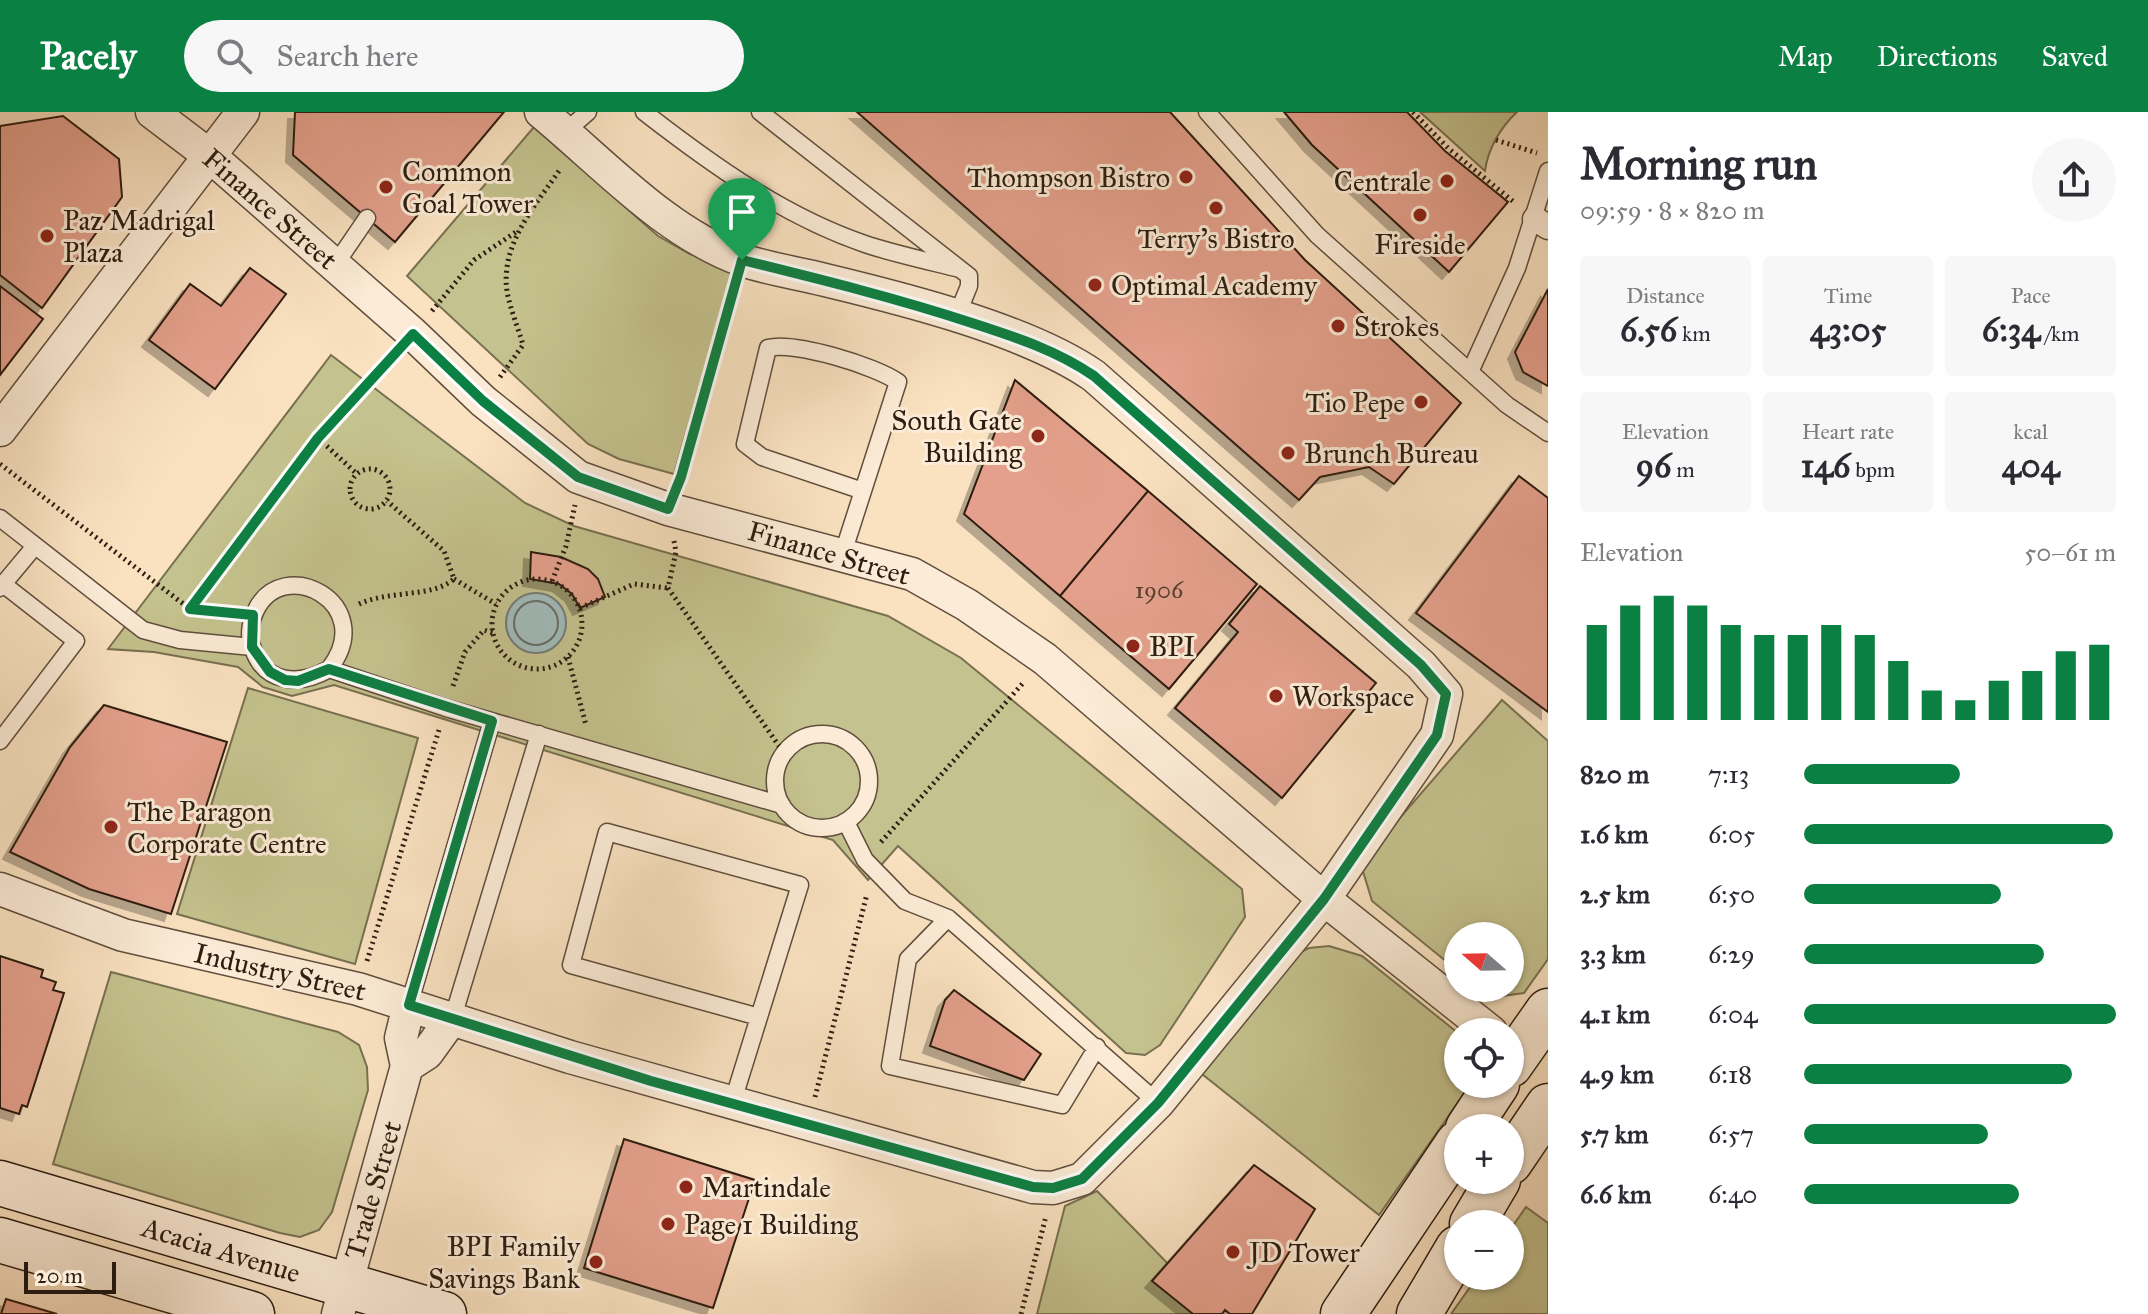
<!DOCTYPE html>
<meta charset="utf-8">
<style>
body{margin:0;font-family:"IM FELL Great Primer",serif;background:#f7f7f7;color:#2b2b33;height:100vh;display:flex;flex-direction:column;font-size:30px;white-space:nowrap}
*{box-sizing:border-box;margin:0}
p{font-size:26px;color:#7c7c81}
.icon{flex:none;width:44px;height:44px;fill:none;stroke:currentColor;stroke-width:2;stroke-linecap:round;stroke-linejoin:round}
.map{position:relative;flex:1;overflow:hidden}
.drawer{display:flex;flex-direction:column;background:#fff;width:600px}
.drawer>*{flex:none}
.needle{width:52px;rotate:290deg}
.buttons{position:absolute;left:1444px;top:810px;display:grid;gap:16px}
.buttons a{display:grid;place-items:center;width:80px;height:80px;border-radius:50%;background:#fff;box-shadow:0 2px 6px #0004;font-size:40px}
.scale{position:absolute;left:24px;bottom:20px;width:92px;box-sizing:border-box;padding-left:8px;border:4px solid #2d1d11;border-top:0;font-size:22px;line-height:28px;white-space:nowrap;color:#2d1d11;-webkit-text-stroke:6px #fcecd7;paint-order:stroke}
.pin{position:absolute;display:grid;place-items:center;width:68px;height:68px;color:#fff;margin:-82px -34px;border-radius:50% 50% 50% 0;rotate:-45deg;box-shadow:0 0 8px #0007}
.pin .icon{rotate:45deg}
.round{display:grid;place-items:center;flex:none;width:84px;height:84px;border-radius:42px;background:#f7f7f7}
.headline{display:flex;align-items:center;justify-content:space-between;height:136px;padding:0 32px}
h1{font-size:44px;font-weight:700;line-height:60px}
.stats{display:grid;grid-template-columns:repeat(3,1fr);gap:12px;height:136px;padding:8px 32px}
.stats div{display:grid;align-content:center;border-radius:8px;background:#f7f7f7;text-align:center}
.stats b{font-size:34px;font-weight:700}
.stats small{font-size:22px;font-weight:400}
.stats p{font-size:22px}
.chart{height:224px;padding:16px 32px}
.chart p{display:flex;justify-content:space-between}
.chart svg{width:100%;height:144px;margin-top:8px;stroke:#0b8043;stroke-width:6}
ul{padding:0 32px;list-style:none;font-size:26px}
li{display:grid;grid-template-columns:128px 96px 1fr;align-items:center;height:60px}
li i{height:20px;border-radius:10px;background:#0b8043}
header{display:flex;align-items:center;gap:48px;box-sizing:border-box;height:112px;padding:0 40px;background:#0b8043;color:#fff}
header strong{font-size:38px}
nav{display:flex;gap:44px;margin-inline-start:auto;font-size:28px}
.search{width:560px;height:72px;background:#f7f7f7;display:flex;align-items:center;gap:20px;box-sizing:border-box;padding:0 28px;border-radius:44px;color:#7c7c81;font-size:30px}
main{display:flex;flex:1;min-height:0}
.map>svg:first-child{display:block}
.green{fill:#c4c28e;stroke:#787050;stroke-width:2}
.water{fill:#a1bcbc;stroke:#737c78;stroke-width:2}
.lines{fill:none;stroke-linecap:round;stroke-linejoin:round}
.shore{stroke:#676c66;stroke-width:2}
.building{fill:#e4a08c;stroke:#2d1d11;stroke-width:2;filter:url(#shadow)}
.service-casing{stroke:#604e3d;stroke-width:19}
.pedestrian-casing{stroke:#604e3d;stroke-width:27}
.minor-casing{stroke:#604e3d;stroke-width:35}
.secondary-casing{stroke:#2d1d11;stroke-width:47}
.path{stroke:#2d1d11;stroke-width:5;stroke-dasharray:2 4;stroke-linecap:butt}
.service{stroke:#fcecd7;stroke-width:16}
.pedestrian{stroke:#fcecd7;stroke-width:24}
.minor{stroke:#fcecd7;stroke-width:32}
.secondary{stroke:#fcecd7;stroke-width:44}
.route-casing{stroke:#fff;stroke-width:16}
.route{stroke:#0b8043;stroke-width:10}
.poi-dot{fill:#8f2418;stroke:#fcecd7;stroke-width:3}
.labels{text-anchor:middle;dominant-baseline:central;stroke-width:6;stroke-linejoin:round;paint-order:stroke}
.number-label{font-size:24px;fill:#5b3e30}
.poi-label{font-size:28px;fill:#2d1d11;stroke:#fcecd7;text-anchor:start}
.street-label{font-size:28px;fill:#2d1d11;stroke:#fcecd7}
</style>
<header>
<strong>Pacely</strong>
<div class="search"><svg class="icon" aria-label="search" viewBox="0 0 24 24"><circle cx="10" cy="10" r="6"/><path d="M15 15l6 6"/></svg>Search here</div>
<nav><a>Map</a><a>Directions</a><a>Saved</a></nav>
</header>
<main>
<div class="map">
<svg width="1548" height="1202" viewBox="0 0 1548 1202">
<defs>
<filter id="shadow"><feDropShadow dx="-7" dy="7" stdDeviation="0" flood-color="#0004"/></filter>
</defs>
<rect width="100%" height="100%" fill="#fae2c1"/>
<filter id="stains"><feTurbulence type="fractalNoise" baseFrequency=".0025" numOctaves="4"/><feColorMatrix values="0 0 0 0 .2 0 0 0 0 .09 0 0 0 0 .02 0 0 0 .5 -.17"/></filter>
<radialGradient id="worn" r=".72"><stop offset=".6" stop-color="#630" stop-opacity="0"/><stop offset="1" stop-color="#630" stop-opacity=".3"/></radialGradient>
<path class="green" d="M1420,0h97c-16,15 -29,36 -32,59z
M534,15l124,109 32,18 44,12 -60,208 -55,-15 -31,-15 -181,-168z
M331,243l194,148 49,23 314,90 73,42 281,231 3,28 -85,128 -15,10 -19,-2 -228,-207 -30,34 -35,-40 -499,-155 -42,11 -29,-9 -25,-20 -84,-15 -46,-3z
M248,576l170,50 -63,226 -178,-50z
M1502,588l46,41v218l-24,34 -29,4 -16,-9h31v-52h-52v35l-86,-70 -10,-33 10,-18z
M1329,834l33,10 96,77v51h13l-92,131 -177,-141 88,-117 19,-9z
M111,860l227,60 21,13 8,22 1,23 -36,122 -13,18 -19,7 -20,-4 -227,-69z
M1097,1079l120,123h-180l28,-108z
M1526,1095l22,16v91h-97l27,-38h32v-46z"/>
<path class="water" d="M506 511a30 30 0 1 1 60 0a30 30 0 1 1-60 0Z"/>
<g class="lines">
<path class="shore" d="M514 511a22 22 0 1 1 44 0a22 22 0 1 1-44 0Z"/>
</g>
<path class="building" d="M295,0h209l-109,130 -102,-87z
M857,0h313l135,148 156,143 -67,81 -25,-17 -49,10 -21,23z
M1284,0h123l38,39 63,51 -59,70 -137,-127z
M63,4l56,43 3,38 -80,111 -42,-33v-149z
M250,156l36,26 -71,95 -66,-49 41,-56 31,22z
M0,174l43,33 -43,56z
M1548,177v97l-25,-14 -8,-20z
M1015,268l133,111 -88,105 -96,-82z
M1519,364l29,22v214l-132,-99z
M1148,379l109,93 -88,105 -109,-93z
M531,440l30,5 27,12 10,10 7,18 -25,11 -8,-14 -13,-10 -29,-5z
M1260,474l116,97 -94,115 -107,-90 63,-76 -9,-8z
M104,593l123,37 -56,172 -82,-25 -79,-37 60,-105z
M0,844l43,14 -2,7 15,5 -3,8 11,3 -37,114 -5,-2 -3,9 -19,-6z
M954,878l87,64 -17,26 -94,-34 15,-46z
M624,1027l131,41 -42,128 -129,-40z
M1254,1053l61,44 -63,105h-22l-5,-4 -3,4h-29l-41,-33z
M6,1187l51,15h-56z"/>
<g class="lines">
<g class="service-casing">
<path id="service" d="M644,0c67,52 139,104 221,132 30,10 63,17 95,25
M760,0l209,164v10l-13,32
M1207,0l110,123 190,170 41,28
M565,20l23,-20
M335,153l32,-47
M1470,260l47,-104 31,-97
M0,406l143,112 37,10 72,7
M843,441l55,-171c-22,-16 -104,-41 -130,-34l-23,96 17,13 101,34
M0,476l35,-42
M329,557c51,-65 -47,-117 -74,-57 -5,11 -7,25 -2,37 12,35 47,37 76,20l117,39 336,97
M775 669a47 47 0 1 1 94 0a47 47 0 1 1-94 0Z
M0,629l76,-100 -73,-57
M846,710l19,38 40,41 43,17 210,185
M948,806l-40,41 -18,107 172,39 35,-58
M409,893l83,-284
M453,905l86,-283
M732,992l68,-219 -193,-53 -36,133 188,52"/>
</g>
<g class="pedestrian-casing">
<path id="pedestrian" d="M1535,107l13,8"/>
</g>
<g class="minor-casing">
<path id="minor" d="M152,0l58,44 203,178 70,67 95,76 90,32 244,65 55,31 78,54 279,240 167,133
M0,318l243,-318
M0,777l123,46 235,54 212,68 463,130 20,1 29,-9 76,-76 166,-204 113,-164 9,-41 -25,-29 -327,-289c-66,-46 -190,-77 -269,-96 -27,-7 -57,-11 -83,-20 -77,-28 -138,-96 -201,-148
M407,954l20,-13 26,-36
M338,1202l69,-248 -6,-28 8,-33"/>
</g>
<g class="secondary-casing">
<path id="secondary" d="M1510,953l38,-54
M1468,1016l29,-44
M1510,1050l38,-56
M0,1071l444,131
M1472,1112l26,-44
M0,1128l252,74
M1343,1202l115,-171
M1419,1202l39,-66"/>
</g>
<path class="path" d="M1413,0l35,36 67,55
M1496,28l41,13
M432,199l42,-51 45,-30
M500,265l23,-32c-5,-18 -13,-36 -16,-54 -7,-48 30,-87 54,-123
M318,326l39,36
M0,352l190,145 43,4
M350 377a20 20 0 1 1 40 0a20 20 0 1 1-40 0Z
M679,370l55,-194
M674,429l2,11 -8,36 116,165
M492 512a45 45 0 1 1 90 0a45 45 0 1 1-90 0Z
M454,467l42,25
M552,469l14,-35 9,-41
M359,492c30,-14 73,-6 95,-25l-10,-28 -57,-50
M580,496l54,-24 34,4
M190,497l128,-171 76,-84
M568,545l18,68
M453,574l12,-34 19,-22 9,3
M881,730l143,-160
M367,849l72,-231
M815,985l52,-203
M1021,1202l25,-98"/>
<use href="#service" class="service"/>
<use href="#pedestrian" class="pedestrian"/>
<use href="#minor" class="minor"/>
<use href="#secondary" class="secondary"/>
</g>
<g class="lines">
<g class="route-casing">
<path id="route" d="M742,148c77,19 154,38 230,63 43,14 84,27 122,53l327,289 25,29 -9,41 -113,164 -166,204 -76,76 -29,9 -20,-1 -382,-106 -242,-76 83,-284 -163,-52 -31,12 -13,-1 -15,-8 -18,-25 1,-32 -63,-6 128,-171 95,-104 70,67 95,76 90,32 13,-32z"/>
</g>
<use href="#route" class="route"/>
</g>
<g class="poi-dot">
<circle cx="1186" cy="65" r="8"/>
<circle cx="1447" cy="69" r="8"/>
<circle cx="386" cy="75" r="8"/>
<circle cx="1216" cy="96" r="8"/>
<circle cx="1420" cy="103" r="8"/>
<circle cx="47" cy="124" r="8"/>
<circle cx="1095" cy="173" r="8"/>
<circle cx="1338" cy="214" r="8"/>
<circle cx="1421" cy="290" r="8"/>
<circle cx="1038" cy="324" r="8"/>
<circle cx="1288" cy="341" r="8"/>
<circle cx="1133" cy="534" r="8"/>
<circle cx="1276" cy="584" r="8"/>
<circle cx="111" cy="715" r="8"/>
<circle cx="686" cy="1075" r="8"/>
<circle cx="668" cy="1112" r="8"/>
<circle cx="1233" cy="1140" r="8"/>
<circle cx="596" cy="1150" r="8"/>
</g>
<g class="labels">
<g class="number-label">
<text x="1159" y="478">1906</text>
</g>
<g class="poi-label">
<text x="402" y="59">Common<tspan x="402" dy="32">Goal Tower</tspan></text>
<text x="1170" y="65" text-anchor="end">Thompson Bistro</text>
<text x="1431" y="69" text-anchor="end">Centrale</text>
<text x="63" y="108">Paz Madrigal<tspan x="63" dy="32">Plaza</tspan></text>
<text x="1216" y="126" text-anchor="middle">Terry's Bistro</text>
<text x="1420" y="132" text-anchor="middle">Fireside</text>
<text x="1111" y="173">Optimal Academy</text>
<text x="1354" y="214">Strokes</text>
<text x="1405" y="290" text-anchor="end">Tio Pepe</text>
<text x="1022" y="308" text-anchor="end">South Gate<tspan x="1022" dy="32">Building</tspan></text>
<text x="1304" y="341">Brunch Bureau</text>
<text x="1149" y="534">BPI</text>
<text x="1292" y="584">Workspace</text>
<text x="127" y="699">The Paragon<tspan x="127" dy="32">Corporate Centre</tspan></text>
<text x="702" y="1075">Martindale</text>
<text x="684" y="1112">Page 1 Building</text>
<text x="580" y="1134" text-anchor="end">BPI Family<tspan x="580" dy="32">Savings Bank</tspan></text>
<text x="1249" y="1140">JD Tower</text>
</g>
<g class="street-label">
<text transform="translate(270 97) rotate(41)">Finance Street</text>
<text transform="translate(829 441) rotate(16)">Finance Street</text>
<text transform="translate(280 860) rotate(13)">Industry Street</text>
<text transform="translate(373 1078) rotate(-74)">Trade Street</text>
<text transform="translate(221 1138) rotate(17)">Acacia Avenue</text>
</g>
</g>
<rect width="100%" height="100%" filter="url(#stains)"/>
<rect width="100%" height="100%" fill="url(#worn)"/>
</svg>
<div class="buttons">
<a><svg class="needle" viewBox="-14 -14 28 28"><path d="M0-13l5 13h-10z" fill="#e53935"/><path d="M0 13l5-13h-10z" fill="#7c7c81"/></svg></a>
<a><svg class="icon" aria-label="locate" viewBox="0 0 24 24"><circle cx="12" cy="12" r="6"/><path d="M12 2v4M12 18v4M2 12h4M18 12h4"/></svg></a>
<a>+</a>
<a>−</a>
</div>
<div class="scale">20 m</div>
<div class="pin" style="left:742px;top:148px;background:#1e9e55"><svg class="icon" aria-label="arrive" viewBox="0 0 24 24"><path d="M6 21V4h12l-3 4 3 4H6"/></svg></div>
</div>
<section class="drawer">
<div class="headline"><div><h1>Morning run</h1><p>09:59 · 8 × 820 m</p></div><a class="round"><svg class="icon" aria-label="share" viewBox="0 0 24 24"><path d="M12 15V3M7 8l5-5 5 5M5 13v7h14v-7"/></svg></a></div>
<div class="stats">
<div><p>Distance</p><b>6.56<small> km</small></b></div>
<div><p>Time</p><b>43:05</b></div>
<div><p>Pace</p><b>6:34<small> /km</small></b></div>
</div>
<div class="stats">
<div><p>Elevation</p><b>96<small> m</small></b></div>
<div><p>Heart rate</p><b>146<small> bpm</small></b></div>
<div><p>kcal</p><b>404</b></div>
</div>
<div class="chart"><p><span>Elevation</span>50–61 m</p>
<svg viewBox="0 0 160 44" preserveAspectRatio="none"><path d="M5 44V15M15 44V9M25 44V6M35 44V9M45 44V15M55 44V18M65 44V18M75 44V15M85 44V18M95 44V26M105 44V35M115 44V38M125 44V32M135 44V29M145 44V23M155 44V21"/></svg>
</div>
<ul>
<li><b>820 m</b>7:13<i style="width:50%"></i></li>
<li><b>1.6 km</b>6:05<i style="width:99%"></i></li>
<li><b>2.5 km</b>6:50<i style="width:63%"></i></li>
<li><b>3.3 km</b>6:29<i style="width:77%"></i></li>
<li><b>4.1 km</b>6:04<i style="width:100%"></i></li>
<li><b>4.9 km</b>6:18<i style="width:86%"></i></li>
<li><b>5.7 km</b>6:57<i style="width:59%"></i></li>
<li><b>6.6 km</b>6:40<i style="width:69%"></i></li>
</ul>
</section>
</main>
